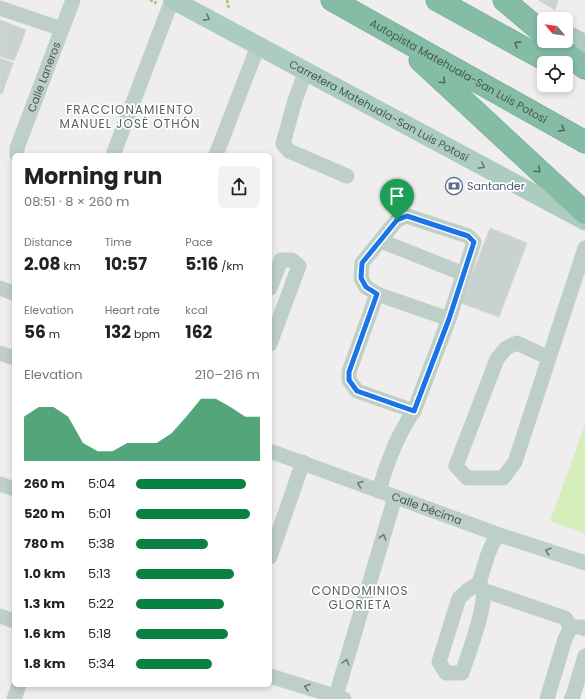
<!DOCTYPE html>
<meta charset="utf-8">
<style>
body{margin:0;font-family:Poppins,sans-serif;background:#f2f2f2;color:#222;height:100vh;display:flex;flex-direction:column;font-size:15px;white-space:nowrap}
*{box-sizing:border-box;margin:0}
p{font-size:13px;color:#767676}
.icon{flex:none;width:22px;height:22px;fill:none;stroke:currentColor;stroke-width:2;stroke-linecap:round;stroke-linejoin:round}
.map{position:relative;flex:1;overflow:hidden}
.details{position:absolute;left:12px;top:153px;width:260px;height:534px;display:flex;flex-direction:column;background:#fff;border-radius:6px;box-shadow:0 2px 6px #0003}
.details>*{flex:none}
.needle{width:26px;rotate:299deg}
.controls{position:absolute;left:537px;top:12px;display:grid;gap:8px}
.controls a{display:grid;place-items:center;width:36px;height:36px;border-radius:6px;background:#fff;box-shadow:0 2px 6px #0003;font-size:20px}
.pin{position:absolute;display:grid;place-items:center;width:34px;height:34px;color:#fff;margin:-41px -17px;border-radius:50% 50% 50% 0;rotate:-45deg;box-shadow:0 0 4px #0007}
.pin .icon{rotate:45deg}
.round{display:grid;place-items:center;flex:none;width:42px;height:42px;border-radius:6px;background:#f2f2f2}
.summary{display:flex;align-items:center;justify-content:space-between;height:68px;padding:0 12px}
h1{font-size:22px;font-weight:700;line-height:30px}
.metrics{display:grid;grid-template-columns:repeat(3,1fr);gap:6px;height:68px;padding:4px 12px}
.metrics div{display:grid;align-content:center}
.metrics b{font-size:17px;font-weight:700}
.metrics small{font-size:11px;font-weight:400}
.metrics p{font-size:11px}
.chart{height:112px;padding:8px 12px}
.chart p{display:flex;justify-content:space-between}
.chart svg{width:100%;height:72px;margin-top:4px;fill:#0b8043;opacity:.7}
ul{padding:0 12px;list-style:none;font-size:13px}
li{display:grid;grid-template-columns:64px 48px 1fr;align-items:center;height:30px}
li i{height:10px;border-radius:5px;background:#0b8043}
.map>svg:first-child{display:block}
.green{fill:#d6eebb}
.building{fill:#c9d2d0;stroke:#d1d9d7}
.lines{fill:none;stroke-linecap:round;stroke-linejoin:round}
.highway-casing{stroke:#70a891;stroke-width:23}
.path{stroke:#97cb73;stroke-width:2.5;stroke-dasharray:3 2;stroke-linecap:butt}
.minor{stroke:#bdcfc7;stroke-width:15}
.major{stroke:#acccbf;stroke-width:19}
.highway{stroke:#84bca5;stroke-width:22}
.oneway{stroke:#647c72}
.oneway2{stroke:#4e695e}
.oneway3{stroke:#697d74}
.route-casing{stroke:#fff;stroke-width:8}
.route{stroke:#1a73e8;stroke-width:5}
.labels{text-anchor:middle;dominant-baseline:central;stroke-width:3.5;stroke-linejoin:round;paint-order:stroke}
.street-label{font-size:11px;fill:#455a51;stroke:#fff}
.service-label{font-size:11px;fill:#4e5e75;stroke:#fff;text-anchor:start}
.neighbourhood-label{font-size:12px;letter-spacing:1px;fill:#5a625f;stroke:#fff}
</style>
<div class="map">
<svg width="585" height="699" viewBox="0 0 585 699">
<rect width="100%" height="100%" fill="#f0edef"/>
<path class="green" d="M585,425v109l-35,-13z"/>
<path class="building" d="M538,0h20l-3,10z
M0,20l26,10 -12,31 -14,-5z
M0,58l13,5 -11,31 -2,-1z
M490,228l37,15 -28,74 -38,-14z"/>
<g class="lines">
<g class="highway-casing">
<g id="highway">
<path id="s4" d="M332,0l253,142"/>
<path d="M437,0l114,63"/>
<path d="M504,0l40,34"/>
<path d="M552,41l33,27"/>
<path d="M420,60l165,153"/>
</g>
</g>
<path class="path" d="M150,0l5,3 2,-3
M227,0l2,9"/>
<g class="minor">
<path d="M0,8l62,21"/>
<path d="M306,71l-11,29 -12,44 6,7 58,25"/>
<path id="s1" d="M17,155v-7l56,-148"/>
<path d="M113,155l59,-155"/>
<path d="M216,155l42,-109"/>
<path d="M381,241l83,33"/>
<path d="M0,288l13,5"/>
<path d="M270,288l11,-28h11l7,6 -29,78"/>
<path d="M377,294l-11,-7 -5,-9 1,-15 35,-43 10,-4 61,20 6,6 -25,77 -35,92"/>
<path d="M0,353l14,5"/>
<path d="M549,358l-32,-15 -11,5 -9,11 -41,107 11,12h36l12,-16 70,-214"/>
<path id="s2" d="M270,451l227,83 88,29"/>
<path d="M0,484l14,5"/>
<path d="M379,491c8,-29 18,-56 35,-80l-57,-20 -8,-11v-8l28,-78 72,25"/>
<path d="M270,557l33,-95"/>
<path d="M479,583c2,3 4,5 4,8 3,17 -15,64 -21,82h-16l-7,-11 20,-64 9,-8 11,-7 9,-29 9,-20"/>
<path d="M483,590l82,28 6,9"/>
<path d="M0,616l14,5"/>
<path d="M270,676l74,23"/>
<path d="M14,699l5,-14"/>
<path d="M335,699l60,-202"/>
<path d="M547,699l18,-60 6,-12h10l4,2"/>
<path d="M571,699l2,-3 12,-40"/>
</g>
<g class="major">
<path id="s3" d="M173,0l412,221"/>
<path d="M566,34l19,10"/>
</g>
<use href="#highway" class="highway"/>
</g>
<defs><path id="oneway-chevron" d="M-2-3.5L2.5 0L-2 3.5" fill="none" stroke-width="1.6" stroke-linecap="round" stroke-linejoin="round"/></defs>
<g class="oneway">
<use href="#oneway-chevron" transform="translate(207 18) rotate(28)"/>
<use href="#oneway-chevron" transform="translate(482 166) rotate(28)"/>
</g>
<g class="oneway2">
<use href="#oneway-chevron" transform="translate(517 44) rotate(-151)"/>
<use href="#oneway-chevron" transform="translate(443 81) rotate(43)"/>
<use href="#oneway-chevron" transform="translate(562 129) rotate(29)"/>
<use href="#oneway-chevron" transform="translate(538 170) rotate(43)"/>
</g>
<g class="oneway3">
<use href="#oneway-chevron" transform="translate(360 484) rotate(-159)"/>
<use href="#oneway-chevron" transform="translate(383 537) rotate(-73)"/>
<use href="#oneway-chevron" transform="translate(548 551) rotate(-161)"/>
<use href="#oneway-chevron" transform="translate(346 662) rotate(-73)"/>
<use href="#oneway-chevron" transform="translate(307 687) rotate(-163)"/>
</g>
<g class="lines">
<g class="route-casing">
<path id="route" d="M407,216l61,20 6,6 -25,77 -35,92 -57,-20 -8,-11v-8l28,-78 -11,-7 -5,-9 1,-15 35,-43z"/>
</g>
<use href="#route" class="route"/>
</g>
<defs>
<g id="bank-ring" transform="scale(0.9)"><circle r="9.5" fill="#fff" stroke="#5c6f8a" stroke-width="1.5"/><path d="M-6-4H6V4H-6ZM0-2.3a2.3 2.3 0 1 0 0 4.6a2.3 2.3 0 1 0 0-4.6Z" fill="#5c6f8a"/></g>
</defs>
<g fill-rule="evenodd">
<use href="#bank-ring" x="454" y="186"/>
</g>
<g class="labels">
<g class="street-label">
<text stroke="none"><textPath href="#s4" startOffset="145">Autopista Matehuala-San Luis Potosí</textPath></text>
<text stroke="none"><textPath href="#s1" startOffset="83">Calle Laneros</textPath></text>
<text stroke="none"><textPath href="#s3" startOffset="234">Carretera Matehuala-San Luis Potosí</textPath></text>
<text stroke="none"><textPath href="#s2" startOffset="167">Calle Décima</textPath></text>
</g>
<g class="service-label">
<text x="467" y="186">Santander</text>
</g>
<g class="neighbourhood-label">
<text x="130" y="109">FRACCIONAMIENTO<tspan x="130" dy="14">MANUEL JOSÉ OTHÓN</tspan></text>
<text x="360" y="590">CONDOMINIOS<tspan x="360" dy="14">GLORIETA</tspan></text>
</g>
</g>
</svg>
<div class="controls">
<a><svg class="needle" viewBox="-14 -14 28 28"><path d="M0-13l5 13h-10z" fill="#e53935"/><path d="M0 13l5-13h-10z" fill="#767676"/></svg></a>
<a><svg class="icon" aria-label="locate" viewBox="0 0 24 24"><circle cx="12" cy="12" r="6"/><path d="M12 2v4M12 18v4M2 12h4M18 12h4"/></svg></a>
</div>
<div class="pin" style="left:397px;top:220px;background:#1e9e55"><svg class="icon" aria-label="arrive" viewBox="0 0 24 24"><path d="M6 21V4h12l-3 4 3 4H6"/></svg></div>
<section class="details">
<div class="summary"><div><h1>Morning run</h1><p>08:51 · 8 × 260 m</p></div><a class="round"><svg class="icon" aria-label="share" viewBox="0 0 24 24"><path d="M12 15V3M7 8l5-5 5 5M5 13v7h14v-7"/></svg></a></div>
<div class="metrics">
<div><p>Distance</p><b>2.08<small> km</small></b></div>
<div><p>Time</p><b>10:57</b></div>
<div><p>Pace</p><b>5:16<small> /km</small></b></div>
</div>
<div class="metrics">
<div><p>Elevation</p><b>56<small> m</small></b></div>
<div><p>Heart rate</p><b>132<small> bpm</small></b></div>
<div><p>kcal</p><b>162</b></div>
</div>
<div class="chart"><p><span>Elevation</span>210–216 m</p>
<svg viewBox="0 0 160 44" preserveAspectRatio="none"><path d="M0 44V17L10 11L20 11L30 17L40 33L50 38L60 38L70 33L80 33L90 33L100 27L110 17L120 6L130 6L140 11L150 17L160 17V44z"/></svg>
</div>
<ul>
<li><b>260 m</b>5:04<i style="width:89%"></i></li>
<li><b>520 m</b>5:01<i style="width:92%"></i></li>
<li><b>780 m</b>5:38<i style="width:58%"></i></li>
<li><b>1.0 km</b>5:13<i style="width:79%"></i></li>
<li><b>1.3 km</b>5:22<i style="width:71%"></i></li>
<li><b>1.6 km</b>5:18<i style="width:74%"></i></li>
<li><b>1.8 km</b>5:34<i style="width:61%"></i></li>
</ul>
</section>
</div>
